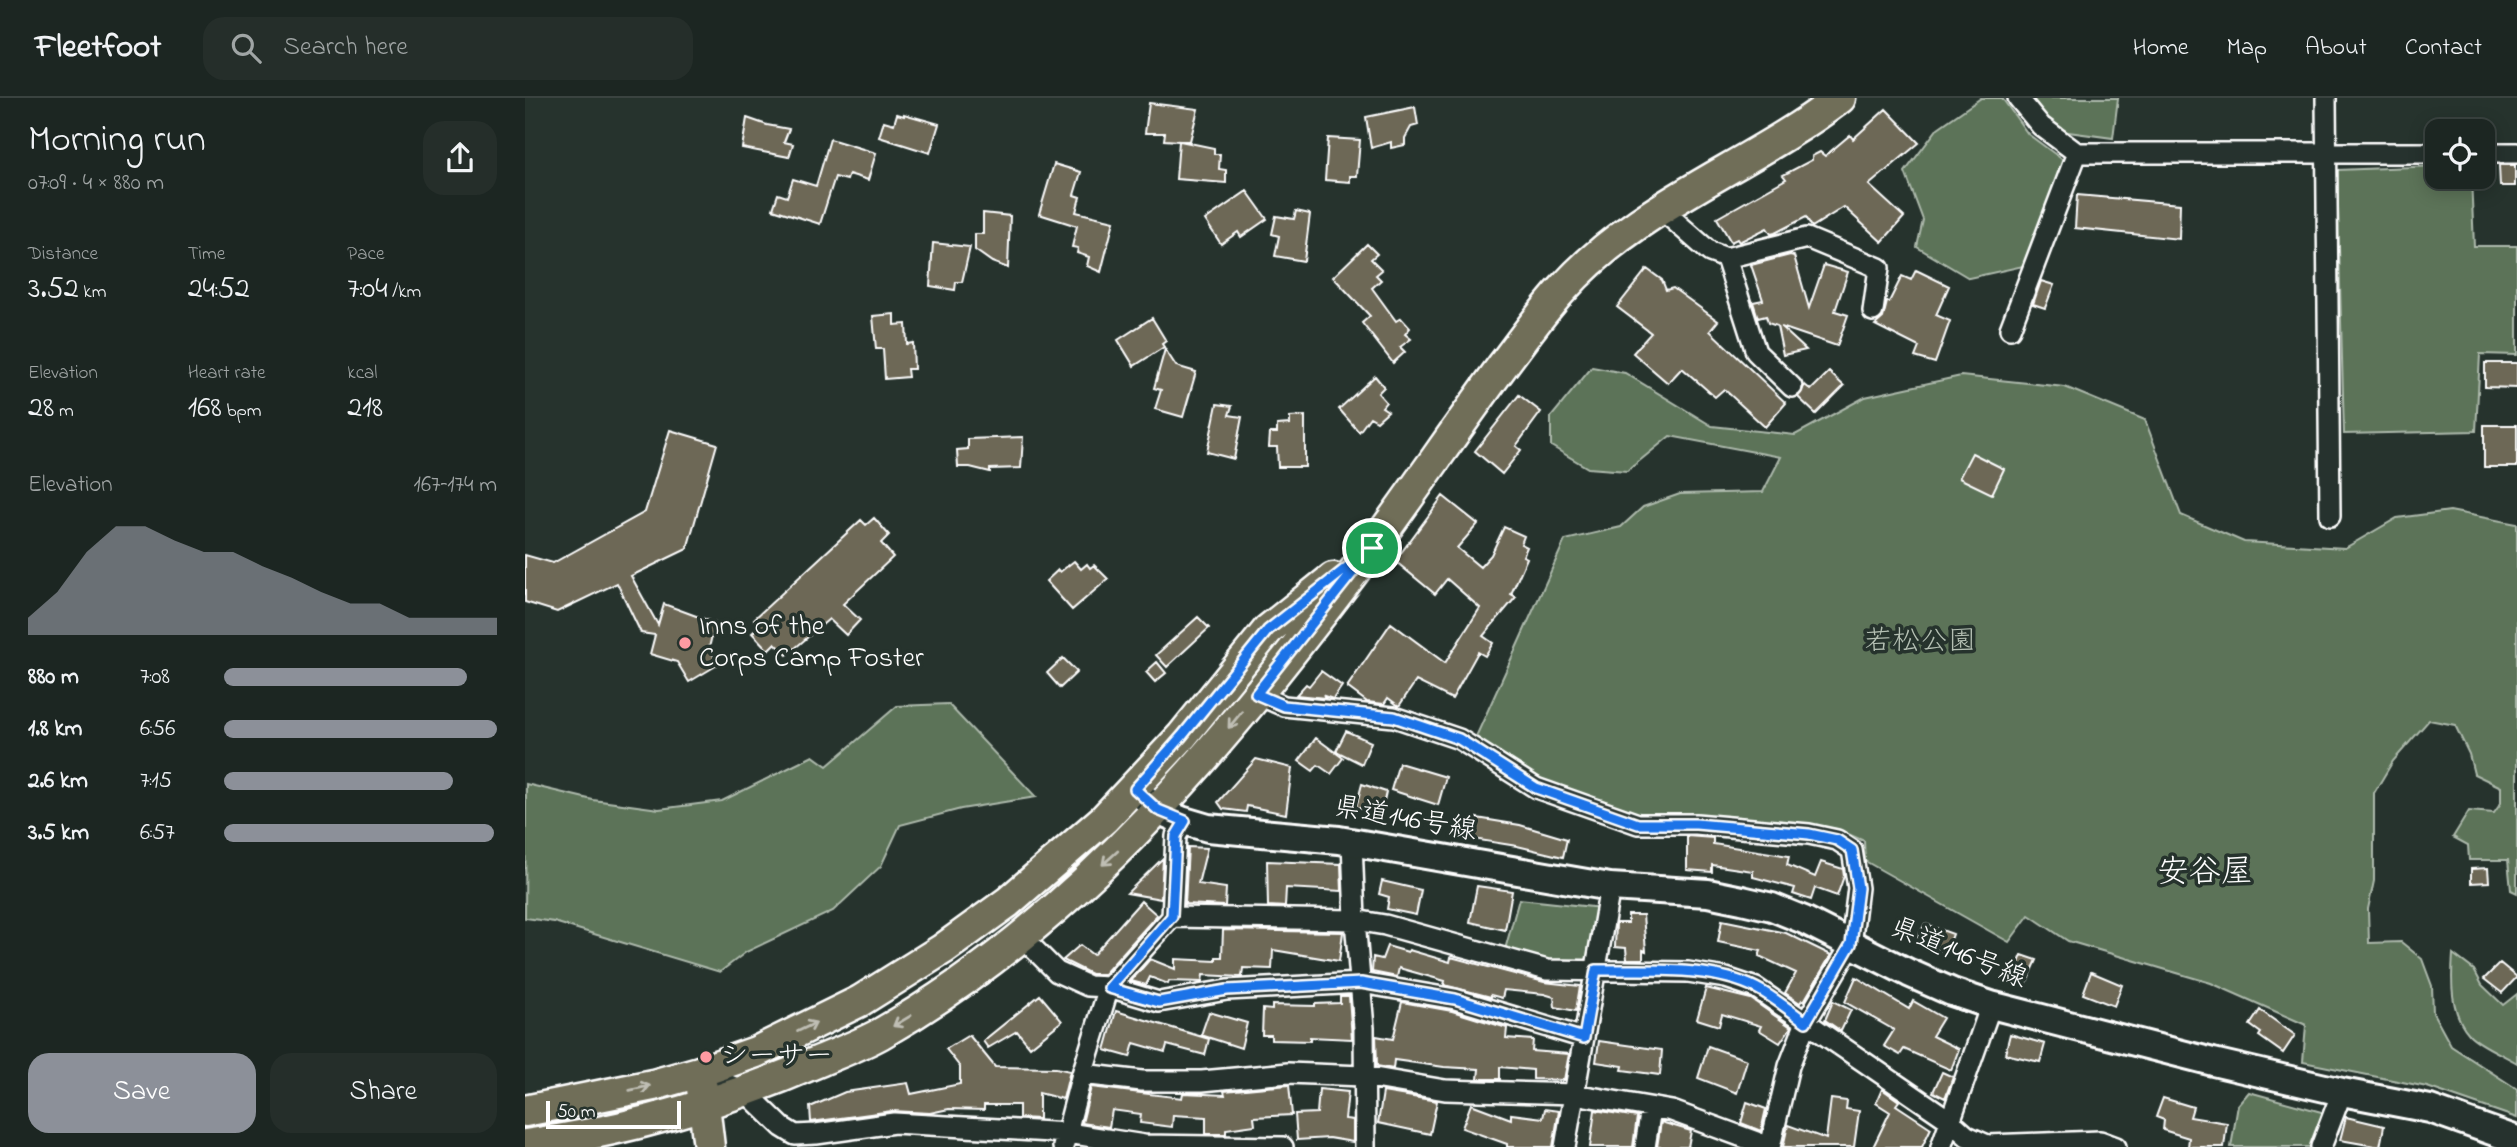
<!DOCTYPE html>
<meta charset="utf-8">
<style>
body{margin:0;font-family:"Indie Flower","Klee One",sans-serif;background:#252e2a;color:#f1f3f6;height:100vh;display:flex;flex-direction:column;font-size:26px;white-space:nowrap}
*{box-sizing:border-box;margin:0}
p{font-size:23px;color:#a0a5a5}
.icon{flex:none;width:38px;height:38px;fill:none;stroke:currentColor;stroke-width:2;stroke-linecap:round;stroke-linejoin:round}
.map{position:relative;flex:1;overflow:hidden}
.sheet{display:flex;flex-direction:column;background:#1c2622;width:525px}
.sheet>*{flex:none}
.buttons{position:absolute;left:1900px;top:21px;display:grid;gap:14px}
.buttons a{display:grid;place-items:center;width:70px;height:70px;border-radius:14px;background:#1c2622;box-shadow:0 4px 18px #0003,0 0 0 2px #3a4340;font-size:35px}
.scale{position:absolute;left:21px;bottom:18px;width:135px;box-sizing:border-box;padding-left:7px;border:4px solid #fff;border-top:0;font-size:19px;line-height:24px;white-space:nowrap;color:#fff;-webkit-text-stroke:5px #26332d;paint-order:stroke}
.pin{position:absolute;display:grid;place-items:center;width:60px;height:60px;color:#fff;margin:-30px;border:4px solid #fff;border-radius:50%;box-shadow:0 2px 7px #0007}
.round{display:grid;place-items:center;flex:none;width:74px;height:74px;border-radius:21px;background:#252e2a}
.summary{display:flex;align-items:center;justify-content:space-between;height:119px;padding:0 28px}
h1{font-size:38px;font-weight:600;line-height:52px}
.stats{display:grid;grid-template-columns:repeat(3,1fr);gap:10px;height:119px;padding:7px 28px}
.stats div{display:grid;align-content:center}
.stats b{font-size:30px;font-weight:600}
.stats small{font-size:19px;font-weight:400}
.stats p{font-size:19px}
.chart{height:196px;padding:14px 28px}
.chart p{display:flex;justify-content:space-between}
.chart svg{width:100%;height:126px;margin-top:7px;fill:#8c9099;opacity:.7}
.action{display:flex;gap:14px;margin-top:auto;padding:14px 28px}
.action a{flex:1;height:80px;border-radius:21px;background:#8c9099;color:#fff;font-size:28px;font-weight:600;line-height:80px;text-align:center}
.action a+a{background:#252e2a;color:#f1f3f6}
ul{padding:0 28px;list-style:none;font-size:23px}
li{display:grid;grid-template-columns:112px 84px 1fr;align-items:center;height:52px}
li i{height:18px;border-radius:9px;background:#8c9099}
header{display:flex;align-items:center;gap:42px;box-sizing:border-box;height:98px;padding:0 35px;background:#1c2622;border-bottom:2px solid #3a4340}
header strong{font-size:33px}
nav{display:flex;gap:38px;margin-inline-start:auto;font-size:24px}
.search{width:490px;height:63px;background:#252e2a;display:flex;align-items:center;gap:18px;box-sizing:border-box;padding:0 24px;border-radius:21px;color:#a0a5a5;font-size:26px}
main{display:flex;flex:1;min-height:0}
.map>svg:first-child{display:block}
.green{fill:#5b7358;stroke:#adb9ac;stroke-width:2}
.building{fill:#6d6756;stroke:#fff;stroke-width:2}
.lines{fill:none;stroke-linecap:round;stroke-linejoin:round}
.street-casing{stroke:#fff;stroke-width:24}
.secondary-casing{stroke:#fff;stroke-width:32}
.primary-casing{stroke:#fff;stroke-width:35}
.street{stroke:#26332d;stroke-width:19}
.secondary{stroke:#26332d;stroke-width:26}
.primary{stroke:#706e59;stroke-width:30}
.oneway{stroke:#bfbeb4}
.route-casing{stroke:#fff;stroke-width:14}
.route{stroke:#1a73e8;stroke-width:9}
.poi-dot{fill:#ff9aa2;stroke:#26332d;stroke-width:2.5}
.labels{text-anchor:middle;dominant-baseline:central;stroke-width:7;stroke-linejoin:round;paint-order:stroke}
.poi-label{font-size:28px;fill:#fff;stroke:#26332d;text-anchor:start}
.park-label{font-size:28px;fill:#b5c0b4;stroke:#26332d}
.street-label{font-size:28px;fill:#fff;stroke:#26332d}
.quarter-label{font-size:32px;fill:#fff;stroke:#26332d}
</style>
<header>
<strong>Fleetfoot</strong>
<div class="search"><svg class="icon" aria-label="search" viewBox="0 0 24 24"><circle cx="10" cy="10" r="6"/><path d="M15 15l6 6"/></svg>Search here</div>
<nav><a>Home</a><a>Map</a><a>About</a><a>Contact</a></nav>
</header>
<main>
<section class="sheet">
<div class="summary"><div><h1>Morning run</h1><p>07:09 · 4 × 880 m</p></div><a class="round"><svg class="icon" aria-label="share" viewBox="0 0 24 24"><path d="M12 15V3M7 8l5-5 5 5M5 13v7h14v-7"/></svg></a></div>
<div class="stats">
<div><p>Distance</p><b>3.52<small> km</small></b></div>
<div><p>Time</p><b>24:52</b></div>
<div><p>Pace</p><b>7:04<small> /km</small></b></div>
</div>
<div class="stats">
<div><p>Elevation</p><b>28<small> m</small></b></div>
<div><p>Heart rate</p><b>168<small> bpm</small></b></div>
<div><p>kcal</p><b>218</b></div>
</div>
<div class="chart"><p><span>Elevation</span>167–174 m</p>
<svg viewBox="0 0 160 44" preserveAspectRatio="none"><path d="M0 44V38L10 29L20 15L30 6L40 6L50 11L60 15L70 15L80 20L90 24L100 29L110 33L120 33L130 38L140 38L150 38L160 38V44z"/></svg>
</div>
<ul>
<li><b>880 m</b>7:08<i style="width:89%"></i></li>
<li><b>1.8 km</b>6:56<i style="width:100%"></i></li>
<li><b>2.6 km</b>7:15<i style="width:84%"></i></li>
<li><b>3.5 km</b>6:57<i style="width:99%"></i></li>
</ul>
<div class="action"><a>Save</a><a>Share</a></div>
</section>
<div class="map">
<svg width="1992" height="1049" viewBox="0 0 1992 1049">
<rect width="100%" height="100%" fill="#26332d"/>
<filter id="ink" filterUnits="userSpaceOnUse"><feTurbulence type="fractalNoise" baseFrequency=".0143" numOctaves="2"/><feDisplacementMap in="SourceGraphic" scale="14" xChannelSelector="R" yChannelSelector="G"/><feConvolveMatrix kernelMatrix="1 2 1 2 8 2 1 2 1" color-interpolation-filters="sRGB"/></filter>
<g filter="url(#ink)">
<path class="green" d="M1456,0h21l26,36 39,29 -39,102 -59,13 -52,-31 6,-27 -18,-48 33,-44z
M1504,0h89l-5,40 -52,-7z
M1913,68v11h33l3,69h43v109l-37,-1 -4,77 -132,3 -7,-264z
M1067,269l33,6 87,53 83,9 70,-38 96,-21 104,11 80,33 36,95 63,27 101,6 52,-30 53,-7 67,13v369l-6,-3 -3,-30h-39l-1,-15 -15,-8 16,-26 25,2 7,-10v-16l-27,-13 -5,-20 -14,-29 -26,-5 -36,41 -19,32v88l-6,28 1,34 32,-1 21,17 10,27 1,27 18,33 66,43v29l-90,-31 -124,-25 3,-37 -95,-42 -143,-42 -39,-26 -20,27 -144,-81 -1,-20 -27,-12 -145,-10 -32,7 -109,-42 -77,-43 91,-201 56,-13 22,-20 37,-13 83,-2 18,-35 -111,-21 -43,35 -39,-3 -37,-22v-29z
M423,606l88,93 -75,12 -61,16 -19,41 -48,45 -87,41 -26,20 -166,-50 -29,-4 1,-134 67,16 66,9 63,-8 91,-45 14,10 70,-60z
M994,801l82,9 -8,59 -47,-1 -42,-13z
M1928,856l21,16 8,15 21,20 14,-11v69c-13,-8 -38,-18 -48,-29 -19,-21 -18,-53 -16,-80z
M1724,994l76,21 -11,34h-83l7,-42z"/>
<path class="building" d="M624,5l49,6 -8,32h-10l34,7v6h6l-1,15 7,1v13l-50,-4 3,-38 -15,-1 1,-7h-20z
M890,9l3,18 -7,2 -6,11v7l-14,3v-6l-20,6 -5,-31z
M1361,11l33,34 -50,42 35,32 -22,25 -38,-35 -32,20 -6,-10 -31,16 -4,1 -4,-6 -28,14 -2,-3 -6,3 -14,-24 69,-39 -3,-4 29,-15v-4l8,-4 5,4 25,-21 3,4z
M372,16l7,2v-2l35,10 -9,29 -51,-16 5,-16 10,3z
M222,20l20,7 22,4 -5,13 9,2 -4,13 -47,-9z
M803,40l32,2 -3,36h-7v6l-25,-2z
M305,41l46,14 -8,27 -19,-6 -2,6 -12,-3 -15,47 -47,-15 5,-15 9,3 6,-18 23,7z
M529,66l27,8 -7,23 6,2 -4,15 38,9 -13,51 -14,-6 2,-9 -12,-4 1,-5 -6,-1 5,-21 -38,-12z
M1974,67h16v21h-15z
M722,93l20,28 -26,18 -3,-5 -17,12 -16,-24z
M1552,97l103,9 -1,35 -104,-11z
M771,113l14,3 -6,47 -29,-5 4,-20 -7,-2 4,-18 18,3z
M458,115l27,3 -2,52 -16,-6 -17,-12v-16h8z
M408,145l37,4 -8,35h-6l-1,8 -25,-4z
M842,146l10,10 -6,5 11,11 -6,5 5,5 -9,8 24,33 5,-3 9,10 -5,6 6,5 -11,8 5,5 -12,11 -31,-40 8,-7 -37,-39z
M1265,157l4,1 15,52 15,-43 24,7 -13,39 13,4 -11,31 -56,-19 25,23 -23,5 -6,-29 -9,-3 -2,-7 -8,2 -5,-16 10,-2 -12,-35z
M1122,171l15,11 4,10 7,-2 45,33 -8,10 76,72 -21,24 -41,-38 -9,8 -33,-29 -14,15 -35,-30 18,-20 -34,-26z
M1391,172l33,16 -13,29 14,6 -15,42 -20,-6 4,-10 -44,-22 8,-7 4,-16h2l13,-26 9,4z
M1516,183l13,4 -9,23 -12,-4z
M369,216v11l12,-1 1,20 6,-1 1,26h-7l1,8 -23,2 -2,-30h-7l-3,-33z
M627,220l14,23 -4,3 2,3 -30,19 -16,-26z
M640,251l11,17 20,6 -13,45 -28,-8 6,-19 -7,-2z
M1960,265h32v25l-32,-1z
M1304,274l15,14 -28,28 -18,-17 7,-12 6,5z
M850,278l9,11 -6,6 8,9 -4,5 6,4 -11,10 -7,-4 -11,15 -20,-23z
M994,297l22,17 -25,34 5,4 -19,24 -27,-23z
M692,306l15,2 -3,9 13,2 -8,42 -27,-7z
M780,318v51h-27l-1,-20h-8l1,-14h7v-8l13,-1v-7z
M1959,327h33v42h-33z
M145,332l47,14 -30,105 -56,27 27,49 6,-21 51,19 -6,25 10,16 -30,18 -12,-20 -27,-8 5,-19 -14,-2 -24,-50 -60,29 -32,-10v-47l28,8 92,-51z
M498,339l-2,31 -31,1v3l-20,-5h-12l-1,-17 11,-1v-10z
M1447,355l32,16 -12,25 -33,-16z
M918,398l35,28 -21,24 23,19 11,-12 13,-28 20,9 -3,8 6,3 -4,9 4,2 -16,36 5,3 -33,39 10,7 -8,13 -7,-4 -26,47 -36,-18 -17,25 -11,-8 -4,6 -17,-2 -20,-15 44,-64 54,40 35,-55 -33,-29 -12,15 -40,-33z
M349,420l15,17 -8,8 12,14 -50,47 17,16 -14,15 -17,-16 -42,36 -12,-12 -7,7 -16,-17 8,-7 -6,-7 107,-99 5,5z
M549,463l7,8 6,-5 3,4 4,-3 14,14 -36,31 -26,-29 12,-11 2,2z
M673,519l11,11 -42,39 -11,-12z
M538,560l14,14 -17,16 -13,-15z
M632,564l9,11 -11,9 -9,-10z
M796,573l21,15 -9,13 -9,-3 1,2 -29,-3 10,-11 3,2z
M821,633l25,11 -9,22 -26,-13z
M791,640l27,20 -12,16 -13,-9 -5,6 -14,-10z
M731,661l36,9 -6,46 -39,-8 -1,6 -23,-3 -5,-7z
M874,665l47,14 -8,28 -47,-15z
M837,686l24,8 -5,22 -25,-7z
M952,720l43,7 47,14 -4,18 -46,-11 -44,-7z
M1162,738l26,2v6l76,12 -2,9 28,12 6,-15 22,7 1,7 -7,20 -22,-8 -4,12 -18,-6 2,-6 -42,-11v-6l-41,-6v7l-25,-2z
M663,749l19,1 -9,36 28,4 -1,18 -40,-2z
M638,760l-2,41 -34,-6z
M742,763l74,3 1,27 -56,-3 -1,19 -17,-1z
M1963,770l1,14 -18,1v-14z
M857,783l39,9 -5,25 -29,-6 2,-12 -10,-3z
M952,788l35,5 -7,39 -35,-8z
M616,803l16,14 -53,59h-13l-28,-14 17,-15 13,10z
M1103,817h15l3,36 -3,-1v9h-16l-1,-11 -11,-1 1,-24h12z
M1197,822l64,13 45,22 -27,46 -2,-1 -2,3 -15,-10 11,-20 -37,-17 2,-5 -43,-9z
M1400,826l28,10 -7,19 -20,-8 2,-4 -10,-4z
M698,832l120,2 -4,29 -66,-11 -1,19 -29,-1 -1,9 -39,-2 -1,7 -33,-1 -1,3 -18,-7 -4,8 -15,-4 19,-22 25,10v-10l41,2v-4h6z
M862,848l21,6 1,-2 41,12 1,-5 93,25 36,4 -4,25 -21,-4 -1,-10 -10,-3 -40,-4 -2,8 -11,-3v2l-47,-12 1,-4 -46,-13 -2,9 -25,-5 1,-15 9,2z
M1497,857l15,5 -10,22 -14,-5z
M1975,865l17,14 -15,16 -18,-14z
M1566,874l31,13 -8,21 -31,-12z
M1331,879l53,32 4,-8 30,17 -11,18 27,13 -8,21 -47,-21 -4,6 -16,-9 10,-16 -49,-28z
M1181,890l45,11 40,28 -11,16 -21,-13 2,-4 -39,-12 -3,12 -22,-7z
M515,897l22,26 -32,26 -13,-16 -29,17 -5,-7z
M815,898h9l3,43 -42,-2v4l-39,-1v-5h-9l1,-26 9,1v-5l43,1v-2l25,-1z
M1308,903l18,9 -10,21 -16,-11z
M877,904l50,9 55,17 -1,10 27,2 -1,11 37,3 -5,26 -31,-1v-9l-33,-3v12h-22l1,-10 -35,-2 -50,-7 -1,9 -16,-3 -1,-30 17,3z
M1735,912l35,25 -12,18 -24,-17 2,-3 -11,-8z
M591,913l93,28 -4,16 -38,-10 -2,7 -31,-9 -4,14 -25,-7z
M684,914l38,11 -6,25 -40,-13z
M1485,936l35,10 -5,18 -35,-8z
M444,937l26,32 61,1 14,3 -7,28 -24,-6v26l-20,-1v-13h-35v5l-35,-1 -19,4 -38,-2 -81,11 -1,-15 35,-15 63,-9 3,11 49,-10v-17l-14,-18z
M1074,943l63,9 -2,25 -38,-5 1,-4 -27,-4z
M1183,948l39,14 -10,33 -39,-15z
M1417,974l11,5 -8,21 -12,-6z
M764,987l3,30 -38,2 1,8 -29,4v5h-20v-17l-33,-2 -1,12 -32,-4 1,-9 -29,-4 -3,17 -27,-4 9,-36 91,11 1,-5 42,2 -1,-4z
M794,991l29,3 -3,27 8,1v22l-24,-4 -32,2 -2,-26 22,-1z
M1357,991l17,12 -3,4 35,23 -9,19h-49l17,-35 -14,-9z
M858,994l54,9 -7,33 -52,-11z
M1638,1000l30,9 -3,10 37,6 -3,24h-36l1,-9 -26,-8 1,-10 -8,-3z
M1306,1001l16,2 -1,8 13,2 -5,36h-71l5,-22 38,14z
M1222,1004l19,7 -5,22 -20,-8z
M946,1006l40,15v-5l32,4 2,-9 14,2 -6,36h-46v-3l-45,-16z
M1070,1012l42,7 -4,30h-43z
M1821,1019l38,9 -4,21 -40,-7z
M1136,1024l30,9 -3,16h-31z"/>
<g class="lines">
<g class="street-casing">
<path id="street" d="M1493,0l23,28 36,27h361
M1801,0l4,418
M1958,55h34
M1136,111l49,43 16,6 30,94 36,35
M1201,160l81,-20 72,30 -6,43
M1485,231l67,-176
M731,596l28,12 110,11 65,22 77,49 102,36h58l113,10 28,6 15,10 6,38 -7,57 -45,77 -17,44 -19,81
M827,744l3,78 9,108 1,119
M647,819l183,3 30,5 162,45 141,2 38,6 30,10 193,132 18,16 20,9 113,-4 16,6
M496,838l36,36 31,14 21,1 50,15 68,-12 134,-7 94,16 129,39
M174,974l47,20 36,35 13,8 21,-1 78,-11 174,10 76,12 139,2
M557,976l60,7h60l86,-8 75,3 82,14 129,4 98,17 98,36
M538,1049l19,-73 27,-87 63,-70 4,-81 9,-15
M1040,1049l45,-260
M1120,1049l6,-39
M1416,1049l50,-142
M1796,1049l21,-55"/>
</g>
<g class="secondary-casing">
<path id="secondary" d="M610,691l23,21 23,10 27,8 131,12 271,47 98,6 34,7 30,7 32,13 105,53 43,19 39,13 222,57 129,30 88,17 87,31"/>
</g>
<g class="primary-casing">
<path id="primary" d="M177,990l7,59
M0,1013l128,-26 46,-13 57,-20 104,-51 83,-52 65,-47 96,-83 78,-83 86,-106 65,-52
M0,1047c102,-14 198,-42 292,-83 21,-9 43,-17 63,-28 203,-115 353,-302 491,-485 45,-61 87,-123 132,-184 19,-25 38,-52 59,-75 76,-86 188,-123 278,-192"/>
</g>
<use href="#street" class="street"/>
<use href="#secondary" class="secondary"/>
<use href="#primary" class="primary"/>
</g>
<defs><path id="oneway-shaft" d="M-6 0H5M1.5-3L5.5 0L1.5 3" fill="none" stroke-width="1.6" stroke-linecap="round" stroke-linejoin="round" transform="scale(1.75)"/></defs>
<g class="oneway">
<use href="#oneway-shaft" transform="translate(710 622) rotate(129)"/>
<use href="#oneway-shaft" transform="translate(585 760) rotate(138)"/>
<use href="#oneway-shaft" transform="translate(377 923) rotate(149)"/>
<use href="#oneway-shaft" transform="translate(282 929) rotate(-26)"/>
<use href="#oneway-shaft" transform="translate(115 990) rotate(-13)"/>
</g>
</g>
<g class="lines" filter="url(#ink)">
<g class="route-casing">
<path id="route" d="M847,450l-116,146 28,12 110,11 65,22 77,49 102,36h58l113,10 28,6 15,10 6,38 -7,56 -45,78c-16,-11 -32,-25 -50,-34 -45,-23 -110,-17 -160,-18l-12,68 -129,-39 -94,-16 -134,7 -68,12 -50,-14 63,-72 4,-80 9,-15 -27,-11 -23,-21 47,-53 86,-106z"/>
</g>
<use href="#route" class="route"/>
</g>
<g class="poi-dot">
<circle cx="160" cy="545" r="7"/>
<circle cx="181" cy="959" r="7"/>
</g>
<g class="labels">
<g class="poi-label">
<text x="174" y="529">Inns of the<tspan x="174" dy="32">Corps Camp Foster</tspan></text>
<text x="195" y="959">シーサー</text>
</g>
<g class="park-label">
<text x="1395" y="544">若松公園</text>
</g>
<g class="street-label">
<text transform="translate(880 722) rotate(10)">県道146号線</text>
<text transform="translate(1433 856) rotate(22)">県道146号線</text>
</g>
<g class="quarter-label">
<text x="1680" y="775">安谷屋</text>
</g>
</g>
</svg>
<div class="buttons">
<a><svg class="icon" aria-label="locate" viewBox="0 0 24 24"><circle cx="12" cy="12" r="6"/><path d="M12 2v4M12 18v4M2 12h4M18 12h4"/></svg></a>
</div>
<div class="scale">50 m</div>
<div class="pin" style="left:847px;top:450px;background:#1e9e55"><svg class="icon" aria-label="arrive" viewBox="0 0 24 24"><path d="M6 21V4h12l-3 4 3 4H6"/></svg></div>
</div>
</main>
